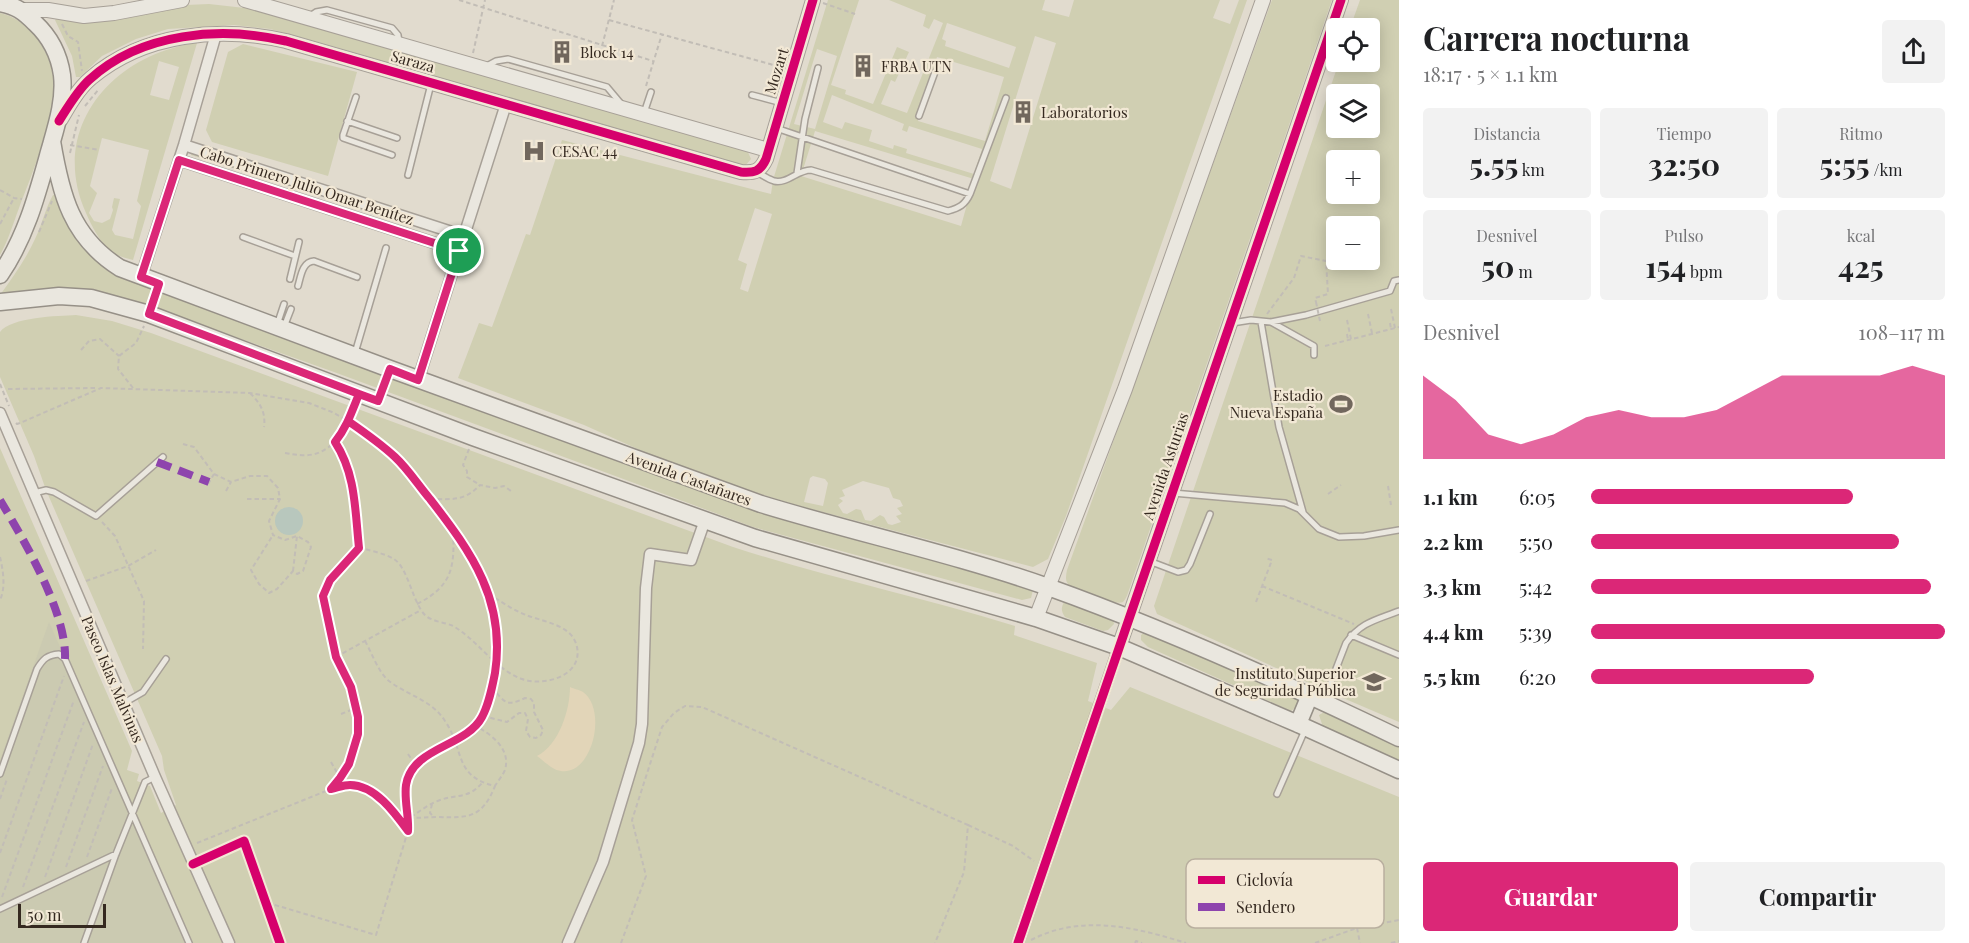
<!DOCTYPE html>
<html lang="es">
<meta charset="utf-8">
<style>
body{margin:0;font-family:"Playfair Display",serif;background:#f2f2f2;color:#202124;height:100vh;display:flex;flex-direction:column;font-size:22px;white-space:nowrap}
*{box-sizing:border-box;margin:0}
p{font-size:20px;color:#757577}
.icon{flex:none;width:33px;height:33px;fill:none;stroke:currentColor;stroke-width:2;stroke-linecap:round;stroke-linejoin:round}
.map{position:relative;flex:1;overflow:hidden}
.sheet{display:flex;flex-direction:column;background:#fff;width:570px}
.sheet>*{flex:none}
.fabs{position:absolute;left:1326px;top:18px;display:grid;gap:12px}
.fabs a{display:grid;place-items:center;width:54px;height:54px;border-radius:6px;background:#fff;box-shadow:0 3px 15px #0003;font-size:30px}
.scale{position:absolute;left:18px;bottom:15px;width:88px;box-sizing:border-box;padding-left:6px;border:3px solid #352920;border-top:0;font-size:16px;line-height:21px;white-space:nowrap;color:#352920;-webkit-text-stroke:4px #f2e8d5;paint-order:stroke}
.pin{position:absolute;display:grid;place-items:center;width:51px;height:51px;color:#fff;margin:-26px;border:3px solid #fff;border-radius:50%;box-shadow:0 2px 6px #0007}
.round{display:grid;place-items:center;flex:none;width:63px;height:63px;border-radius:6px;background:#f2f2f2}
.summary{display:flex;align-items:center;justify-content:space-between;height:102px;padding:0 24px}
h1{font-size:33px;font-weight:700;line-height:45px}
.stats{display:grid;grid-template-columns:repeat(3,1fr);gap:9px;height:102px;padding:6px 24px}
.stats div{display:grid;align-content:center;border-radius:6px;background:#f2f2f2;text-align:center}
.stats b{font-size:30px;font-weight:700}
.stats small{font-size:16px;font-weight:400}
.stats p{font-size:16px}
.chart{height:168px;padding:12px 24px}
.chart p{display:flex;justify-content:space-between}
.chart svg{width:100%;height:108px;margin-top:6px;fill:#db2777;opacity:.7}
.primary-button{display:flex;gap:12px;margin-top:auto;padding:12px 24px}
.primary-button a{flex:1;height:69px;border-radius:6px;background:#db2777;color:#fff;font-size:24px;font-weight:700;line-height:69px;text-align:center}
.primary-button a+a{background:#f2f2f2;color:#202124}
ul{padding:0 24px;list-style:none;font-size:20px}
li{display:grid;grid-template-columns:96px 72px 1fr;align-items:center;height:45px}
li i{height:15px;border-radius:8px;background:#db2777}
main{display:flex;flex:1;min-height:0}
.map>svg:first-child{display:block}
.green{fill:#d0cfb2;fill-rule:evenodd}
.sand{fill:#e2d5b8}
.cemetery{fill:#cbcab1}
.water{fill:#b8c7bd}
.lines{fill:none;stroke-linecap:round;stroke-linejoin:round}
.service-casing{stroke:#a7a097;stroke-width:8}
.minor-casing{stroke:#a7a097;stroke-width:13}
.tertiary-casing{stroke:#a7a097;stroke-width:16}
.secondary-casing{stroke:#969087;stroke-width:19}
.path{stroke:#c2bdb6;stroke-width:2;stroke-dasharray:4.5 3;stroke-linecap:butt}
.service{stroke:#eae7df;stroke-width:5}
.minor{stroke:#eae7df;stroke-width:10}
.tertiary{stroke:#eae7df;stroke-width:14}
.secondary{stroke:#eae7df;stroke-width:16}
.path-bridge{stroke:#c2bdb6;stroke-width:2;stroke-dasharray:4.5 3;stroke-linecap:butt}
.quiet{stroke:#8e44ad;stroke-width:8;stroke-dasharray:15 8;stroke-linecap:butt}
.cycleway-casing{stroke:#f2e8d5;stroke-width:13}
.cycleway{stroke:#d6006c;stroke-width:9}
.route-casing{stroke:#fff;stroke-width:12}
.route{stroke:#db2777;stroke-width:8}
.labels{text-anchor:middle;dominant-baseline:central;stroke-width:4.5;stroke-linejoin:round;paint-order:stroke}
.poi-label{font-size:15px;fill:#352920;stroke:#f2e8d5;text-anchor:start}
.street-label{font-size:15px;fill:#352920;stroke:#f2e8d5}
.key{fill:#f2e8d5;stroke:#b9af9f;stroke-width:1.5}
.key-label{font-size:16px;fill:#352920}
</style>
<main>
<div class="map">
<svg width="1399" height="943" viewBox="0 0 1399 943">
<rect width="100%" height="100%" fill="#e1dbce"/>
<path class="green" d="M828,0h31l-28,85 15,5 -1,4 28,10 24,-57 12,5 -14,30 -4,-2 -10,24 26,9 36,-90 -9,-4 -5,10 -6,-3 3,-11 -37,-15h156l-3,10 27,7 5,-17h146l-7,18 17,6 9,-24h8l-181,516 -18,43 -15,8 -237,-62 -107,-33 -105,-47 -126,-47 21,-55 13,4 34,-93 4,1 32,-95 209,54 2,-14zM947,23l69,24 -7,21 -64,-22 1,-5 -4,-2zM1035,36l21,7 -45,146 -21,-8zM817,49l20,7 -22,73 -21,-5zM937,57l67,20 -19,64 -67,-20zM832,95l72,29 -2,6 5,2 2,-6 73,23 -8,25 -68,-21 1,-4 -13,-4 -1,4 -24,-8 3,-11 -27,-8 -3,7 -19,-7zM815,131l159,48 -13,47 -160,-50zM755,208l17,6 -24,78 -8,-3 7,-25 -9,-4zM813,476l12,3 3,4 -5,23 -19,-4 6,-24zM863,481l26,7 4,10 7,2 3,6 -6,2 5,6 -6,2 5,6 -9,3 -4,-1 -4,-7 -4,-2 -9,6 -6,-1 -4,-10 -5,-1 -9,5 -4,-1 -5,-8 5,-4 -4,-3 6,-2 -3,-6z
M1272,0h60l-204,593c-1,3 -3,7 -5,9 -7,4 -51,-11 -55,-18 -3,-4 -2,-9 -1,-14z
M1360,0h39v722l-63,-27 -179,-81 -3,-8 185,-544h31v-34h-20zM1336,94h34v34h-34zM1336,160h34v34h-34zM1336,226h34v34h-34z
M209,4l54,6 484,140 4,9 -6,7h-6l-418,-123 -51,-14 -36,-4 -66,4 -32,10 -34,17 -22,21h-4l-4,-21 -17,-36 2,-2 42,4 87,-17z
M0,13c28,6 49,35 53,63 5,36 -21,98 -34,132 -6,16 -11,33 -19,47z
M197,43l-64,217c-7,-2 -16,-4 -22,-8 -10,-8 -20,-27 -25,-39 -38,-84 26,-159 111,-170zM159,61l20,6 -10,33 -19,-5zM102,138l47,12 -12,51 4,5 -8,33 -18,-4 -3,-5 8,-31 -6,-1 -2,9 1,3 -3,9 -8,4 -8,-2 -5,-8 8,-20 -7,-7z
M243,44l114,28 -29,104 -116,-34 -6,-12 22,-78z
M192,152l262,85 -263,-82z
M56,194l32,56 645,250 290,82 10,8 -2,8 -9,2 -269,-73 -419,-155 -191,-68 -37,-11 -29,-4 -77,6c13,-18 26,-36 35,-56 7,-14 10,-30 18,-44z
M76,315l36,6 39,12 582,214c93,30 188,50 282,79l-1,9 83,28 -9,38 23,9 19,-23 269,110v146h-1399v-495l132,303 -5,19 12,4 -2,7 13,5 11,27 15,-8 -12,-35 -2,-14 -116,-266 -12,-34 -34,-79v-45c11,-15 58,-16 76,-17z
M1064,602l49,15 1,7 -6,6 -5,1 -38,-14c-4,-6 -4,-9 -1,-15z
M1148,630l150,69 1,6 -8,6 -143,-64 -7,-7v-5z
M1328,710l71,33v18l-76,-34 -4,-12z"/>
<path class="sand" d="M570,687c4,2 10,3 13,5 25,18 9,84 -22,79 -9,-1 -17,-10 -24,-15 22,-11 33,-46 33,-69z"/>
<path class="cemetery" d="M49,622l141,321h-190v-183z"/>
<path class="water" d="M275 521a14 14 0 1 1 28 0a14 14 0 1 1-28 0Z"/>
<g class="lines">
<g class="service-casing">
<path id="service" d="M310,16l6,-4 11,-2 65,18 6,7 1,7
M485,67l11,-6 12,-2 99,28 16,19
M752,95l30,8
M356,97l-13,38v3l49,17
M644,113l7,-21
M919,116l16,-44
M347,121l50,17
M776,128l194,66
M757,172c5,3 11,7 17,9 14,3 23,-11 37,-11l137,41c11,-3 17,-6 22,-17l36,-96
M797,173l8,-54 13,-51
M408,175l23,-91
M243,237l52,19
M290,279l9,-37
M298,286c3,-10 4,-24 16,-25l43,16
M1261,322l18,105 24,85
M1271,322l43,24v9
M1232,323l19,-3 20,2 35,-7 84,-24 4,-10 5,-1
M277,325l7,-21
M284,327l7,-18
M355,353l31,-105
M34,493l12,-3 8,2 42,24 67,-59
M1173,493l112,10 14,6 20,20 20,8 25,-1 35,-6
M1149,561l29,11 8,-2 4,-6 20,-50
M1351,635l48,20
M1324,700l22,-57c15,-21 30,-23 53,-32
M124,703l19,-11 23,-33
M0,774l37,-105c6,-10 10,-14 22,-15l6,5 124,284
M1277,794l28,-64
M0,909l116,-55
M84,943l32,-89 29,-72 10,-5"/>
</g>
<g class="minor-casing">
<path id="minor" d="M184,145l280,91
M179,160l280,91
M141,277l43,-132 32,-111
M418,380l88,-276
M0,413l155,364 74,166
M568,943l35,-81 36,-119 3,-19 4,-136 4,-34 41,6 14,-40
M1018,943l101,-296"/>
</g>
<g class="tertiary-casing">
<path id="tertiary" d="M245,0l523,150
M22,10h26l36,6 30,-3 68,-13
M61,119c8,-14 17,-30 30,-41 53,-45 129,-52 195,-37l455,131c13,1 19,0 25,-13l47,-159
M1036,618l89,-229 138,-389
M1119,647l222,-647"/>
</g>
<g class="secondary-casing">
<path id="secondary" d="M0,3c16,3 23,8 35,20 15,14 24,31 27,52 3,26 -6,52 -13,77 -12,43 -23,85 -49,123
M52,141c9,54 19,96 68,127l270,101 371,135c95,29 193,50 287,83 120,43 237,96 351,151
M0,302l59,-6 32,2 58,16 324,123 282,101 281,80 83,29 179,77 101,46
M1298,724l12,-29"/>
</g>
<path class="path" d="M459,0l194,61
M823,3l32,11
M609,20l172,47
M62,24l6,12 10,6 4,29
M602,46l12,-46
M473,53l12,-53
M646,86l16,-52
M85,106l14,-17
M70,145l29,5
M70,153l9,-38
M0,190l14,8 8,1
M0,224l14,-26
M39,232l13,-31
M1391,309l4,19
M1267,314l27,-36 7,-22 25,5 2,33 -13,4 1,4
M1368,314l4,19
M1347,320l4,19
M1390,323l1,6
M1347,334l1,6
M1325,346l74,-19
M81,350l8,-9 11,-2 19,17
M0,384l9,22
M133,388l-15,-19 1,-13 17,-13 8,-17
M8,389l90,-1
M250,393c10,10 16,19 14,34
M1307,420l15,-3
M16,423l1,1 3,-1 81,-35 149,5 59,10 23,9 16,9 48,37 57,69 19,31 21,50 4,39 -5,40 -9,29 -7,10 -53,33 -13,16 -4,9v10l2,37 -32,104 -111,-33
M335,442l12,-15 8,-21
M183,444l11,3 20,27 17,8 19,-6h17l11,12 2,11 -11,22 4,14 12,5 12,-4 11,6 3,5 -8,24 -6,3 -4,-3 -16,18 -8,4 -10,-9 -8,-14 22,-35
M469,449l-6,16 4,6v6l13,8
M285,453c22,4 33,4 50,-11 21,32 21,69 24,105l-29,33 -7,16 13,61 15,30 7,30v17l-9,30 -9,14 -9,11
M208,484l6,-10
M1388,486l3,19
M226,491l5,-9
M1328,494l13,-9
M247,499h33
M430,499c21,0 34,3 50,-14l15,3 9,-2 7,5 -2,1
M102,522l13,14 29,65 -1,48
M359,547c11,4 25,6 35,12 14,9 18,41 30,55 7,8 21,8 29,12 26,15 41,43 69,53 22,8 61,-3 55,-32 -1,-5 -4,-11 -9,-15 -11,-9 -29,-12 -42,-17 -13,-5 -24,-13 -36,-20
M0,557c3,13 6,30 0,43
M293,571l4,-35
M86,581l42,-15 28,-16
M1262,586l92,38
M1256,602l16,-42 -7,-2
M417,604c35,-18 38,-36 36,-74
M365,641c7,12 13,31 24,40 18,14 43,19 56,40 20,29 8,55 50,65 3,-5 8,-11 10,-16 6,-21 -13,-35 -29,-44
M336,657l85,-47
M341,714l15,-6
M483,716l24,6 12,-9h6l3,6 -2,12 4,6 6,1 5,-3 2,-5 -9,-18v-9l-3,-4 -6,-1c-19,9 -20,5 -33,-11
M408,754l8,12
M331,762l9,16
M0,799l7,-20
M432,804l-2,9 4,4
M411,817c9,-6 18,-13 29,-17 18,-6 28,-1 42,-17
M409,818c10,0 19,-1 29,-1 31,1 44,1 57,-31
M968,825l45,21 21,15
M197,843l134,-54c6,-1 12,-4 19,-4 24,0 45,28 58,46
M0,853l64,-177
M87,857l25,-69
M66,867l37,-101
M45,877l48,-133
M23,887l61,-165
M2,897l72,-197
M1357,928l3,15
M1031,940c50,-26 104,-13 155,3
M621,943l25,-67 -14,-56 30,-93 12,-14 11,-7 17,1 266,118 -4,47 -29,71
M1135,943l1,-2 6,2
M1315,943l42,-15 42,-8
M1391,943l8,-2"/>
<use href="#service" class="service"/>
<use href="#minor" class="minor"/>
<use href="#tertiary" class="tertiary"/>
<use href="#secondary" class="secondary"/>
<path class="path-bridge" d="M1316,302l4,19"/>
<path class="quiet" d="M157,462l52,20
M0,500c24,40 67,113 65,159"/>
<g class="cycleway-casing">
<path id="cycleway" d="M59,121c9,-14 18,-30 30,-41 52,-48 132,-54 197,-39l455,131c13,1 19,0 25,-13l47,-159
M193,864l51,-23 36,102
M1018,943l323,-943"/>
</g>
<use href="#cycleway" class="cycleway"/>
</g>
<g class="lines">
<g class="route-casing">
<path id="route" d="M459,251l-280,-91 -38,117 18,7 -10,30 210,80 -11,27c16,11 32,22 47,36 13,12 23,28 35,42 42,54 76,102 65,174 -3,15 -6,31 -13,44 -16,30 -70,30 -76,68 -2,15 3,31 2,46 -13,-18 -33,-46 -58,-46 -7,0 -13,3 -19,4l9,-11 9,-14 9,-30v-17l-7,-30 -15,-30 -13,-61 7,-16 29,-32c-4,-37 -3,-74 -24,-106 12,-15 17,-31 24,-48l19,7 12,-32 28,11 41,-129"/>
</g>
<use href="#route" class="route"/>
</g>
<defs>
<g id="building-bare" transform="scale(1.8)"><path d="M-4-6H4V6H1V3H-1V6H-4ZM-2.5-4.3h1.7v1.8h-1.7ZM.8-4.3h1.7v1.8H.8ZM-2.5-1h1.7V.8h-1.7ZM.8-1h1.7V.8H.8Z" fill="#71675d" stroke="#f2e8d5" stroke-width="2.5" paint-order="stroke"/></g>
<g id="hospital-bare" transform="scale(1.8)"><path d="M-5-5h3v3.5h4V-5h3V5h-3V1.5h-4V5h-3Z" fill="#71675d" stroke="#f2e8d5" stroke-width="2.5" paint-order="stroke"/></g>
<g id="stadium-bare" transform="scale(1.8)"><path d="M0-5a6.5 5 0 1 0 0 10a6.5 5 0 1 0 0-10ZM-3.5-1.8h7v3.6h-7Z" fill="#71675d" stroke="#f2e8d5" stroke-width="2.5" paint-order="stroke"/></g>
<g id="university-bare" transform="scale(1.8)"><path d="M0-5L7-2L0 1L-7-2ZM-4 1L0 2.5L4 1V4Q0 6-4 4Z" fill="#71675d" stroke="#f2e8d5" stroke-width="2.5" paint-order="stroke"/></g>
</defs>
<g fill-rule="evenodd">
<use href="#building-bare" x="562" y="52"/>
<use href="#building-bare" x="863" y="66"/>
<use href="#building-bare" x="1023" y="112"/>
<use href="#hospital-bare" x="534" y="151"/>
<use href="#stadium-bare" x="1341" y="404"/>
<use href="#university-bare" x="1374" y="682"/>
</g>
<g class="labels">
<g class="poi-label">
<text x="580" y="52">Block 14</text>
<text x="881" y="66">FRBA UTN</text>
<text x="1041" y="112">Laboratorios</text>
<text x="552" y="151">CESAC 44</text>
<text x="1323" y="395" text-anchor="end">Estadio<tspan x="1323" dy="17">Nueva España</tspan></text>
<text x="1356" y="673" text-anchor="end">Instituto Superior<tspan x="1356" dy="17">de Seguridad Pública</tspan></text>
</g>
<g class="street-label">
<text transform="translate(413 61) rotate(16)">Saraza</text>
<text transform="translate(776 71) rotate(-73)">Mozart</text>
<text transform="translate(307 185) rotate(18)">Cabo Primero Julio Omar Benítez</text>
<text transform="translate(1165 466) rotate(-71)">Avenida Asturias</text>
<text transform="translate(689 478) rotate(20)">Avenida Castañares</text>
<text transform="translate(113 679) rotate(67)">Paseo Islas Malvinas</text>
</g>
</g>
<rect x="1186" y="859" width="198" height="69" rx="9" class="key"/>
<rect x="1198" y="876" width="27" height="8" fill="#d6006c"/>
<rect x="1198" y="903" width="27" height="8" fill="#8e44ad"/>
<g class="key-label">
<text x="1236" y="886">Ciclovía</text>
<text x="1236" y="913">Sendero</text>
</g>
</svg>
<div class="fabs">
<a><svg class="icon" aria-label="locate" viewBox="0 0 24 24"><circle cx="12" cy="12" r="6"/><path d="M12 2v4M12 18v4M2 12h4M18 12h4"/></svg></a>
<a><svg class="icon" aria-label="layers" viewBox="0 0 24 24"><path d="M12 4l9 5-9 5-9-5zM3 14l9 5 9-5"/></svg></a>
<a>+</a>
<a>−</a>
</div>
<div class="scale">50 m</div>
<div class="pin" style="left:459px;top:251px;background:#1e9e55"><svg class="icon" aria-label="arrive" viewBox="0 0 24 24"><path d="M6 21V4h12l-3 4 3 4H6"/></svg></div>
</div>
<section class="sheet">
<div class="summary"><div><h1>Carrera nocturna</h1><p>18:17 · 5 × 1.1 km</p></div><a class="round"><svg class="icon" aria-label="share" viewBox="0 0 24 24"><path d="M12 15V3M7 8l5-5 5 5M5 13v7h14v-7"/></svg></a></div>
<div class="stats">
<div><p>Distancia</p><b>5.55<small> km</small></b></div>
<div><p>Tiempo</p><b>32:50</b></div>
<div><p>Ritmo</p><b>5:55<small> /km</small></b></div>
</div>
<div class="stats">
<div><p>Desnivel</p><b>50<small> m</small></b></div>
<div><p>Pulso</p><b>154<small> bpm</small></b></div>
<div><p>kcal</p><b>425</b></div>
</div>
<div class="chart"><p><span>Desnivel</span>108–117 m</p>
<svg viewBox="0 0 160 44" preserveAspectRatio="none"><path d="M0 44V10L10 20L20 34L30 38L40 34L50 27L60 24L70 27L80 27L90 24L100 17L110 10L120 10L130 10L140 10L150 6L160 10V44z"/></svg>
</div>
<ul>
<li><b>1.1 km</b>6:05<i style="width:74%"></i></li>
<li><b>2.2 km</b>5:50<i style="width:87%"></i></li>
<li><b>3.3 km</b>5:42<i style="width:96%"></i></li>
<li><b>4.4 km</b>5:39<i style="width:100%"></i></li>
<li><b>5.5 km</b>6:20<i style="width:63%"></i></li>
</ul>
<div class="primary-button"><a>Guardar</a><a>Compartir</a></div>
</section>
</main>
